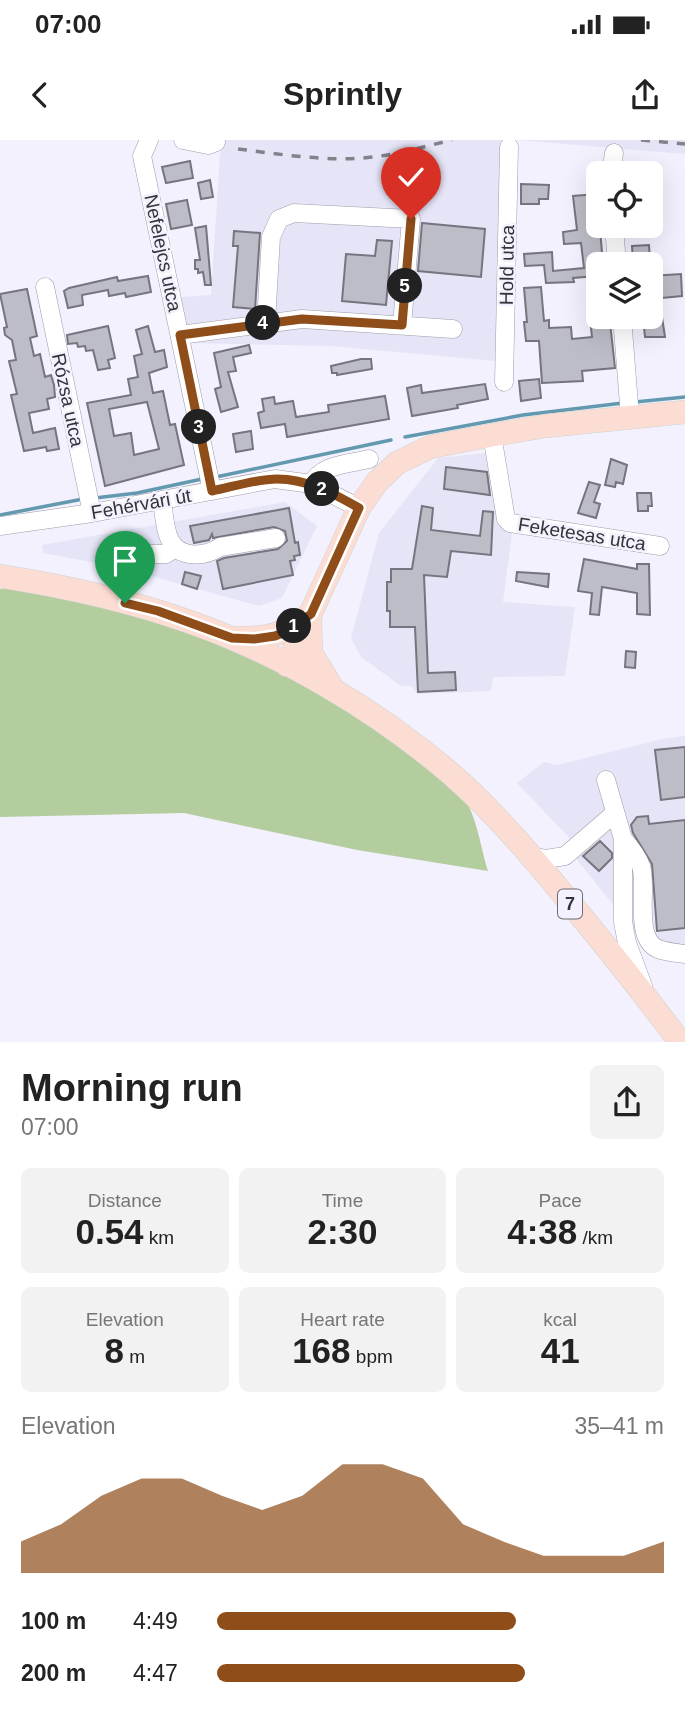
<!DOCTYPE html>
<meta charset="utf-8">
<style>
body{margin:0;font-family:Arial,sans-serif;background:#f2f2f2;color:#222;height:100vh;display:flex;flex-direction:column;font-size:26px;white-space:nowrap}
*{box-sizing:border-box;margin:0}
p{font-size:23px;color:#767676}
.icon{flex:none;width:38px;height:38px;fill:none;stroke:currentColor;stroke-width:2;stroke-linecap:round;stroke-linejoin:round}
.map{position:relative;height:902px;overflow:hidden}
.panel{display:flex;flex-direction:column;background:#fff;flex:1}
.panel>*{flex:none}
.fabs{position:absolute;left:586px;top:21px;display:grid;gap:14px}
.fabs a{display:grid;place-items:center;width:77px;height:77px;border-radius:10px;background:#fff;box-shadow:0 7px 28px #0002;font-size:35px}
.pin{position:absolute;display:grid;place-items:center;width:60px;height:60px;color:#fff;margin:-72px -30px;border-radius:50% 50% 50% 0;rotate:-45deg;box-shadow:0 0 7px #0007}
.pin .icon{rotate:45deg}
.km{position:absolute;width:35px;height:35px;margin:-18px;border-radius:50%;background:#222;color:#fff;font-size:19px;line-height:35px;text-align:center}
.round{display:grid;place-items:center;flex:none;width:74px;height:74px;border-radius:10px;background:#f2f2f2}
.head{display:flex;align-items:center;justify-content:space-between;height:119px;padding:0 21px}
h1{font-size:38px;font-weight:800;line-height:52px}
.figures{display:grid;grid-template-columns:repeat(3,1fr);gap:10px;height:119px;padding:7px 21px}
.figures div{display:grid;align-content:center;border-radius:10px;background:#f2f2f2;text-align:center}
.figures b{font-size:35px;font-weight:800}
.figures small{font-size:19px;font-weight:400}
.figures p{font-size:19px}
.chart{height:196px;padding:14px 21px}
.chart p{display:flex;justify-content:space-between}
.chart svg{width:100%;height:126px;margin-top:7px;fill:#8e4d19;opacity:.7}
ul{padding:0 21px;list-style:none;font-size:23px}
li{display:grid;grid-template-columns:112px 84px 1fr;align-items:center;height:52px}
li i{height:18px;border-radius:9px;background:#8e4d19}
.status{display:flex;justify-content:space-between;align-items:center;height:49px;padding:0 35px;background:#fff;direction:ltr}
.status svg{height:19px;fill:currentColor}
header{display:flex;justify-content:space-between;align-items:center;height:91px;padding:0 21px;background:#fff;font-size:32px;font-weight:800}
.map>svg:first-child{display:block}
.built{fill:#e6e5f8}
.green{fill:#b4cd9e}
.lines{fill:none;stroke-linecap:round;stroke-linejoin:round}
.stream{stroke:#6299af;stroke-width:3.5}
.building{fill:#bdbdc8;stroke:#75747f;stroke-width:2;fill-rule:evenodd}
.minor-casing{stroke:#9d9da8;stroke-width:19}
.major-casing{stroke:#d2d2d3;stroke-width:24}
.minor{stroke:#fff;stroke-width:18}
.major{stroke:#fbddd3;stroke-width:23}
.rail{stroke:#83828a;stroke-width:3.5;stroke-dasharray:9 9;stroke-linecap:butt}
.route-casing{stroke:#fff;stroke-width:14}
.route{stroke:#8e4d19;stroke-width:9}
.labels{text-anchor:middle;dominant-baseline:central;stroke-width:5;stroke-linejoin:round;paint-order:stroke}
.shield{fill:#f2f1fd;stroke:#6d6c73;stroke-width:2}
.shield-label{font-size:18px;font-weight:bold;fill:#343338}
.street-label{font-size:19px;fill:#343338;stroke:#f2f1fd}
</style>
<div class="status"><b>07:00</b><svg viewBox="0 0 49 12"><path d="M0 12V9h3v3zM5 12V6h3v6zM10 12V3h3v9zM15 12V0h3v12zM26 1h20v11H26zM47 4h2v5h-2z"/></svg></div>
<header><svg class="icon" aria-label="back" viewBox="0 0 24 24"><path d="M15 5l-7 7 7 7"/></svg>Sprintly<svg class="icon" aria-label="share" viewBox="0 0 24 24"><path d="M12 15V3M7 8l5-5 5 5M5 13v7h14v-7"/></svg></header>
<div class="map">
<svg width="685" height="902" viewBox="0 0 685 902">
<rect width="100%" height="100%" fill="#f2f1fd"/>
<path class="built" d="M221,0h283l-8,221 -166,-15 -141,-3 4,-15 -8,-6 -5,-25 31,-2z
M518,0h167v14z
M505,311l7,83 -9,68 72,5 -10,69 -72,1 -2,14 -74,3 -5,-8h-11l-40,-29 -10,-19 28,-105 59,-75z
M285,362l32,24 -35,72 -23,8 -136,-38 -80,-15 -1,-8z
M685,596v224l-34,-8 -77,-96 6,-7 -63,-66 27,-21 13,3 105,-26z"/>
<path class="green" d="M17,448c148,27 270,75 391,165 14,11 52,37 60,52 9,16 14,47 20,66l-131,-21 -173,-37 -184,4v-228z"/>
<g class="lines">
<path class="stream" d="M635,262l50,-5
M405,297l118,-22 100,-12
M216,337l175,-37
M95,358l42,-5 65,-14
M0,375l83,-16"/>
</g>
<path class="building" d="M190,21l3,17 -27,5 -4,-16z
M210,40l3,17 -12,2 -3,-16z
M521,44l28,1 -1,14h-9v5h-18z
M597,54l6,70h-5v4h-2l1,8 -24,2 1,4 -28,1 -2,-18 -19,1 -1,-12 28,-2 1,19 31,-3 -3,-25 -17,1 -1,-12 14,-2 -4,-34z
M187,60l5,25 -21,4 -5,-25z
M422,83l63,6 -4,48 -63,-6z
M206,86l5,59h-6l-2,-13 -5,1v-4h-3v-9h5l-5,-32z
M234,91l26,2 -5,76 -22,-2 5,-61h-5z
M377,100l15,1 -6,64 -44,-4 4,-47 29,2z
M649,105l1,16 -17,1 -1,-16z
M681,134l1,22 -31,3v-23z
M148,136l3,16 -25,5 -1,-4 -16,3 -1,-6 -26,5 1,10 -15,3 -4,-17 5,-3 48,-11 1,4z
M541,147l3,34 5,-1v8l22,-1 1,12 20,-2 -2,-18 10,-1v5l10,-1 5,46 -33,3 1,10 -41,2 -3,-42h-13l-2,-19h3l-3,-34z
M27,149l10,47 -7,2 4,18 6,-2 5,23 6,-2 3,10 1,12 -8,2 2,10 -20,4 4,20 22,-5 4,21 -12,2 -1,-4 -22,4 -13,-56 6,-1 -8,-33 7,-1 -4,-20 -7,-5 -1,-7 3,-1 -7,-33z
M662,177l3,20h-20l-2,-19z
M108,186l7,32 -7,2 2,8 -12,2 -5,-20 -7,1 -1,-5 -7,1 -1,-4 -9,1 -1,-9z
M148,186l7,26 9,-2 3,17 -18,6 4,20 10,-2 7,34 5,-1 9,41 -79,21 -18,-83 44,-8 -3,-16 10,-2 -4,-21 8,-2 -6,-24zM147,262l12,47 -25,6 -3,-22 -17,3 -5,-27z
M249,205l2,8 -18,4 3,14 -8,1 10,35 -17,5 -6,-23 6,-2 -7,-34z
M361,219h10l1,10 -35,6v-2h-5l-1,-7z
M539,239l2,19 -20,3 -2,-20z
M485,244l3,15 -31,6 1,3 -46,8 -5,-28 14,-3 1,8z
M385,256l4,23 -102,18 -2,-13 -24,4 -3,-15 6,-2 -2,-12 12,-2 1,7 18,-3 3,16 33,-5 -1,-7z
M251,291l2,18 -17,3 -3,-18z
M611,319l16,6 -4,19 -7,-2 -1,5 -10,-2z
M446,327l41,5 3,23 -46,-6z
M589,342l11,3 -6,17 6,2 -4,14 -18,-5z
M637,353h14l1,13h-4v5h-10z
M422,366l11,2 -2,22 49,6 3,-25 10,1 -2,43 -40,-4 -4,26 -23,-2 4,98 27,-1 1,18 -38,2 -3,-65h-25v-16h-3v-29h4v-13h21z
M289,368l6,35 3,-1 2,13 -6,1 1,4 -5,1 3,14 -70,14 -6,-28 7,-3 54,-9 9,-8 -2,-10 -11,-4 -61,11 -1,-4 -3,6 -15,3 -4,-17z
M584,419l53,10v-5h12l1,51 -13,-1v-21l-35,-6 -3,28 -9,-1 2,-21 -14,-2z
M185,432l16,4 -4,13 -15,-5z
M517,432l32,2 -1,13 -32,-6z
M626,511l10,1 -1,16 -10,-1z
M685,607v50l-24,3 -6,-50z
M648,676l1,8 36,-4v108l-28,3 -5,-67 -19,-31 -2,-8 6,-8z
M600,701l12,12v5l-13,13 -16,-15z"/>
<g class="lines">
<g class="minor-casing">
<path id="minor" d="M149,0l-7,16 70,335
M183,0l25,5 8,-3
M611,33l3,-20
M614,86l3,38
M45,147l47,226
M622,177l8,100
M266,182l5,-85 8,-18 15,-6 117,6 -9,106
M180,195l122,-16 151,10
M504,242l5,-235
M492,295l14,84 4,4 150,23
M312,344c8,-20 37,-20 57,-25
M162,360c2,13 2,28 8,40 9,19 35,17 50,7l56,-9
M0,386l92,-13 183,-34 37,5 47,24
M129,414h37l9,-6
M606,640l17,59v83l4,21 16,43
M623,699c7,8 14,17 18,27 7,22 -8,72 17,83 8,3 19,4 27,5
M531,716l15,3 19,-3 50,-43"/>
</g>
<g class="major-casing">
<path id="major" d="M0,436c64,10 129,24 190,46 92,32 186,88 260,151 45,39 84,86 122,132 37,45 73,90 108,137
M310,481l1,32 22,36
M236,498c34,1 48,-4 75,-24
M287,525l72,-157 18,-26 20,-19 33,-16 62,-12 53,-9 140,-14"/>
</g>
<use href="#minor" class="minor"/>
<use href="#major" class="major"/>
<path class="rail" d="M641,0l44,4
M238,9c41,5 83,12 124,9 31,-2 60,-11 90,-18"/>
</g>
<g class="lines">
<g class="route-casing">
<path id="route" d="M125,463l33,8 74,27 22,1 21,-3 13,-5 23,-17 48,-106c-26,-15 -52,-29 -82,-29 -21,0 -45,8 -65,12l-32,-156 122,-16 100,6 9,-106"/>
</g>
<use href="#route" class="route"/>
</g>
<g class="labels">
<rect class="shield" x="558" y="749.5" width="24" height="29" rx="5"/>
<g class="shield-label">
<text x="570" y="764">7</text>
</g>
<g class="street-label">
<text transform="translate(163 113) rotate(78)">Nefelejcs utca</text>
<text transform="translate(507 125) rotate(-89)">Hold utca</text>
<text transform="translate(68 260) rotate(78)">Rózsa utca</text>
<text transform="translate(141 364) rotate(-10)">Fehérvári út</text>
<text transform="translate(582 394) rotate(9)">Feketesas utca</text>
</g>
</g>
</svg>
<div class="fabs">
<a><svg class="icon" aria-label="locate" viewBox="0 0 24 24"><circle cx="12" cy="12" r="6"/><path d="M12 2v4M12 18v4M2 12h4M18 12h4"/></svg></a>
<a><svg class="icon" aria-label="layers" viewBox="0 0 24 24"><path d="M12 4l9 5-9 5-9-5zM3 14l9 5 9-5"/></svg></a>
</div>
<div class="pin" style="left:125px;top:463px;background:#1e9e55"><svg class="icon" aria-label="arrive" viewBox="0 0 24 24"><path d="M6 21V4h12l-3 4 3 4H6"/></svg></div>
<div class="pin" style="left:411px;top:79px;background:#d93025"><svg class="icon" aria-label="check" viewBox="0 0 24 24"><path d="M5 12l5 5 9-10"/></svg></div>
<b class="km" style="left:294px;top:486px">1</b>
<b class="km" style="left:322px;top:349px">2</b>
<b class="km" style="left:199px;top:287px">3</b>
<b class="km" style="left:263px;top:183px">4</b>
<b class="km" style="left:405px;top:146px">5</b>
</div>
<section class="panel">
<div class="head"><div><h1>Morning run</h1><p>07:00</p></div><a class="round"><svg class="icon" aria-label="share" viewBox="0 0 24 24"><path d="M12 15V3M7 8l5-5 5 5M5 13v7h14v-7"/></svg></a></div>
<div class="figures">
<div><p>Distance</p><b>0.54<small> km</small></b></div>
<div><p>Time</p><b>2:30</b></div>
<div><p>Pace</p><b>4:38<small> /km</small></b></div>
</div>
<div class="figures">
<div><p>Elevation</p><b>8<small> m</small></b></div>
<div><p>Heart rate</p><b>168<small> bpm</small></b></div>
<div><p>kcal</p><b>41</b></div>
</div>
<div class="chart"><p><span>Elevation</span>35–41 m</p>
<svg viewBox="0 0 160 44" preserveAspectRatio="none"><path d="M0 44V33L10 27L20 17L30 11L40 11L50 17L60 22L70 17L80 6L90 6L100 11L110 27L120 33L130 38L140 38L150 38L160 33V44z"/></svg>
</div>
<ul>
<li><b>100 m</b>4:49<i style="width:67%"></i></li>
<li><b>200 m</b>4:47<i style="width:69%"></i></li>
</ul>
</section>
